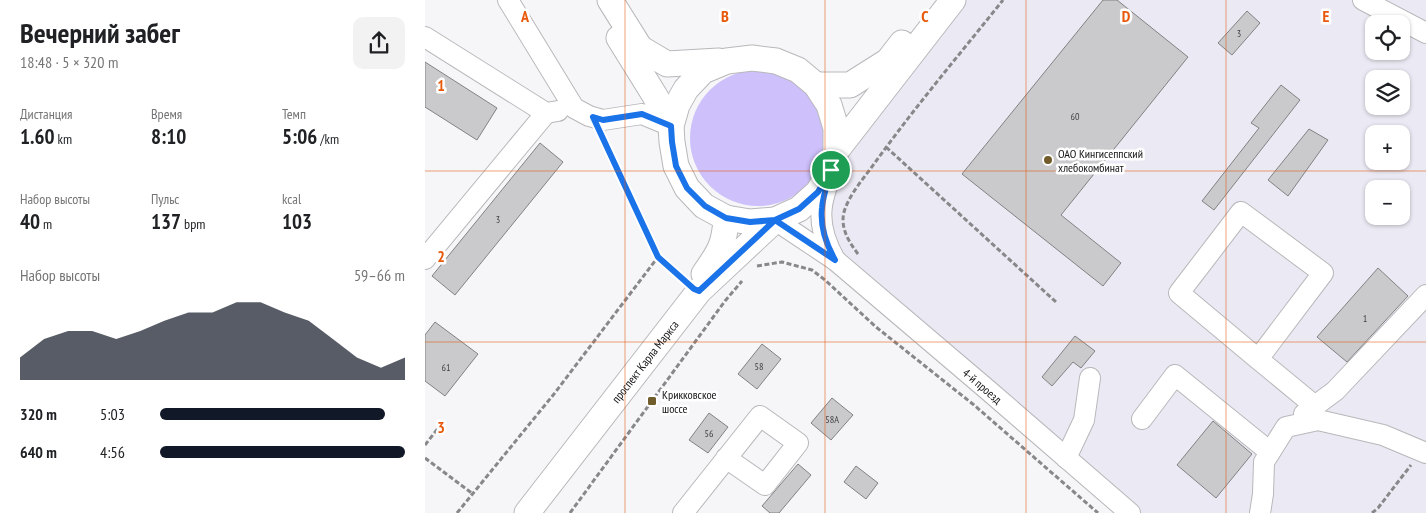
<!DOCTYPE html>
<html lang="ru">
<meta charset="utf-8">
<style>
body{margin:0;font-family:"PT Sans Narrow",sans-serif;background:#f2f2f2;color:#202124;height:100vh;display:flex;flex-direction:column;font-size:19px;white-space:nowrap}
*{box-sizing:border-box;margin:0}
p{font-size:16px;color:#757577}
.icon{flex:none;width:28px;height:28px;fill:none;stroke:currentColor;stroke-width:2;stroke-linecap:round;stroke-linejoin:round}
.map{position:relative;flex:1;overflow:hidden}
.panel{display:flex;flex-direction:column;background:#fff;width:425px}
.panel>*{flex:none}
.controls{position:absolute;left:940px;top:15px;display:grid;gap:10px}
.controls a{display:grid;place-items:center;width:45px;height:45px;border-radius:10px;background:#fff;box-shadow:0 1px 4px #0004;font-size:25px}
.pin{position:absolute;display:grid;place-items:center;width:42px;height:42px;color:#fff;margin:-21px;border:2px solid #fff;border-radius:50%;box-shadow:0 1px 5px #0007}
.round{display:grid;place-items:center;flex:none;width:52px;height:52px;border-radius:10px;background:#f2f2f2}
.overview{display:flex;align-items:center;justify-content:space-between;height:85px;padding:0 20px}
h1{font-size:28px;font-weight:800;line-height:38px}
.stats{display:grid;grid-template-columns:repeat(3,1fr);gap:8px;height:85px;padding:5px 20px}
.stats div{display:grid;align-content:center}
.stats b{font-size:21px;font-weight:800}
.stats small{font-size:14px;font-weight:400}
.stats p{font-size:14px}
.chart{height:140px;padding:10px 20px}
.chart p{display:flex;justify-content:space-between}
.chart svg{width:100%;height:90px;margin-top:5px;fill:#111827;opacity:.7}
ul{padding:0 20px;list-style:none;font-size:16px}
li{display:grid;grid-template-columns:80px 60px 1fr;align-items:center;height:38px}
li i{height:12px;border-radius:6px;background:#111827}
main{display:flex;flex:1;min-height:0}
.map>svg:first-child{display:block}
.built{fill:#ebe9f3;fill-rule:evenodd}
.green{fill:#cec0fa}
.building{fill:#cac9cc;stroke:#828284}
.lines{fill:none;stroke-linecap:round;stroke-linejoin:round}
.minor-casing{stroke:#b8b8bb;stroke-width:22}
.major-casing{stroke:#b8b8bb;stroke-width:27}
.path{stroke:#88878a;stroke-width:3;stroke-dasharray:5 2.5;stroke-linecap:butt}
.minor{stroke:#fff;stroke-width:20}
.major{stroke:#fff;stroke-width:25}
.route-casing{stroke:#fff;stroke-width:10}
.route{stroke:#1a73e8;stroke-width:6}
.grid{fill:none;stroke:#e8590c;stroke-width:1;stroke-opacity:0.55}
.poi-dot{fill:#715c2b;stroke:#fff;stroke-width:2}
.labels{text-anchor:middle;dominant-baseline:central;stroke-width:5;stroke-linejoin:round;paint-order:stroke}
.number-label{font-size:10px;fill:#424144}
.poi-label{font-size:12px;fill:#151416;stroke:#fff;text-anchor:start}
.street-label{font-size:12px;fill:#151416;stroke:#fff}
.grid-label{font-size:16px;text-anchor:middle;font-weight:bold;fill:#e8590c;stroke:#fff;stroke-width:5;stroke-linejoin:round;paint-order:stroke}
</style>
<main>
<section class="panel">
<div class="overview"><div><h1>Вечерний забег</h1><p>18:48 · 5 × 320 m</p></div><a class="round"><svg class="icon" aria-label="share" viewBox="0 0 24 24"><path d="M12 15V3M7 8l5-5 5 5M5 13v7h14v-7"/></svg></a></div>
<div class="stats">
<div><p>Дистанция</p><b>1.60<small> km</small></b></div>
<div><p>Время</p><b>8:10</b></div>
<div><p>Темп</p><b>5:06<small> /km</small></b></div>
</div>
<div class="stats">
<div><p>Набор высоты</p><b>40<small> m</small></b></div>
<div><p>Пульс</p><b>137<small> bpm</small></b></div>
<div><p>kcal</p><b>103</b></div>
</div>
<div class="chart"><p><span>Набор высоты</span>59–66 m</p>
<svg viewBox="0 0 160 44" preserveAspectRatio="none"><path d="M0 44V33L10 24L20 20L30 20L40 24L50 20L60 15L70 11L80 11L90 6L100 6L110 11L120 15L130 24L140 33L150 38L160 33V44z"/></svg>
</div>
<ul>
<li><b>320 m</b>5:03<i style="width:92%"></i></li>
<li><b>640 m</b>4:56<i style="width:100%"></i></li>
</ul>
</section>
<div class="map">
<svg width="1001" height="513" viewBox="0 0 1001 513">
<rect width="100%" height="100%" fill="#f6f5f8"/>
<path class="built" d="M531,0h470v513h-296l-295,-253 -17,-68zM949,24h27v27h-27zM949,79h27v27h-27zM949,134h27v27h-27zM949,189h27v27h-27z"/>
<path class="green" d="M265 138a68 68 0 1 1 136 0a68 68 0 1 1-136 0Z"/>
<path class="building" d="M678,0h14l71,57 -127,158 60,48 -18,23 -141,-112z
M822,11l13,12 -28,32 -14,-12z
M0,62l72,46 -20,32 -52,-33z
M856,85l19,15 -86,110 -12,-9 57,-73 -8,-5z
M884,129l19,11 -40,56 -20,-16z
M115,143l23,19 -108,133 -23,-19z
M953,268l30,28 -61,66 -30,-25z
M10,322l43,32 -33,42 -20,-15v-46z
M650,336l20,15 -14,17 -8,-6 -21,24 -10,-9z
M337,344l19,15 -24,30 -19,-15z
M407,398l21,17 -22,25 -20,-17z
M284,413l19,14 -20,26 -19,-13z
M788,421l39,33 -36,44 -39,-33z
M373,464l13,11 -32,38h-9l-8,-7z
M431,466l22,17 -12,16 -22,-17z"/>
<g class="lines">
<g class="minor-casing">
<g id="minor">
<path d="M83,0l66,108 15,8 14,4 39,-6 29,12"/>
<path d="M938,0l63,33"/>
<path d="M0,37l121,76 12,-2"/>
<path d="M404,178c-2,9 -6,19 -7,28 -3,19 4,38 13,54"/>
<path id="s1" d="M350,220l60,40 154,131 141,122"/>
<path d="M0,259l121,-146"/>
<path d="M833,359l-79,-66 62,-81 82,61 -65,86 57,47"/>
<path d="M879,414l31,-23 91,-96"/>
<path d="M717,419l33,-44 95,77"/>
<path d="M641,458l18,-38 6,-42"/>
<path d="M258,513l77,-97 38,27 -33,42 -39,-27"/>
<path d="M835,513l3,-19 1,-32 22,-35 32,-7 65,15 43,18"/>
</g>
</g>
<g class="major-casing">
<g id="major">
<path d="M185,0l30,48 27,16 52,-3"/>
<path d="M194,38l36,58 16,30"/>
<path d="M391,85h34l38,-24 14,-18"/>
<path d="M411,151v-23l-7,-23 -13,-20 -18,-15 -22,-9 -24,-3 -25,3 -24,10 -17,18 -9,16 -6,21 1,16 4,24 11,22 17,18 22,12 24,4 25,-2 24,-11 19,-17 13,-22 5,-19 117,-151"/>
<path d="M279,274c15,-21 21,-30 22,-56"/>
<path id="s2" d="M102,513l172,-222 76,-71"/>
</g>
</g>
<path class="path" d="M177,138l56,119
M461,147l170,155
M433,254c-9,-12 -18,-26 -14,-42 5,-17 19,-33 30,-48 40,-56 86,-110 129,-164
M332,266l25,-4 30,8 13,10 51,47 98,78 124,108
M0,445l14,-18
M0,458l48,36
M32,513l97,-119 104,-137 26,23
M145,513l155,-212 17,-20
M947,513l6,-5 33,-43"/>
<use href="#minor" class="minor"/>
<use href="#major" class="major"/>
</g>
<g class="lines">
<g class="route-casing">
<path id="route" d="M406,170l-13,22 -19,17 -24,11 -76,71 -5,-2 -36,-32 -65,-140 10,3 39,-6 29,12 1,16 4,24 11,22 18,18 21,12 24,4 25,-2 60,40c-9,-16 -15,-33 -13,-52 1,-13 6,-26 9,-38"/>
</g>
<use href="#route" class="route"/>
</g>
<path class="grid" d="M200,0v513M400,0v513M601,0v513M801,0v513M0,171h1001M0,342h1001"/>
<g class="poi-dot">
<circle cx="623" cy="160" r="5"/>
<rect x="222" y="396" width="10" height="10" rx="2.5"/>
</g>
<g class="labels">
<g class="number-label">
<text x="814" y="33">3</text>
<text x="650" y="116">60</text>
<text x="73" y="219">3</text>
<text x="940" y="318">1</text>
<text x="334" y="366">58</text>
<text x="21" y="367">61</text>
<text x="407" y="419">58А</text>
<text x="284" y="433">56</text>
</g>
<g class="poi-label">
<text x="633" y="153">ОАО Кингисеппский<tspan x="633" dy="14">хлебокомбинат</tspan></text>
<text x="237" y="394">Крикковское<tspan x="237" dy="14">шоссе</tspan></text>
</g>
<g class="street-label">
<text stroke="none"><textPath href="#s2" startOffset="192">проспект Карла Маркса</textPath></text>
<text stroke="none"><textPath href="#s1" startOffset="266">4-й проезд</textPath></text>
</g>
</g>
<g class="grid-label">
<text x="100" y="22">A</text>
<text x="300" y="22">B</text>
<text x="500" y="22">C</text>
<text x="701" y="22">D</text>
<text x="901" y="22">E</text>
<text x="16" y="91">1</text>
<text x="16" y="262">2</text>
<text x="16" y="433">3</text>
</g>
</svg>
<div class="controls">
<a><svg class="icon" aria-label="locate" viewBox="0 0 24 24"><circle cx="12" cy="12" r="6"/><path d="M12 2v4M12 18v4M2 12h4M18 12h4"/></svg></a>
<a><svg class="icon" aria-label="layers" viewBox="0 0 24 24"><path d="M12 4l9 5-9 5-9-5zM3 14l9 5 9-5"/></svg></a>
<a>+</a>
<a>−</a>
</div>
<div class="pin" style="left:406px;top:170px;background:#1e9e55"><svg class="icon" aria-label="arrive" viewBox="0 0 24 24"><path d="M6 21V4h12l-3 4 3 4H6"/></svg></div>
</div>
</main>
